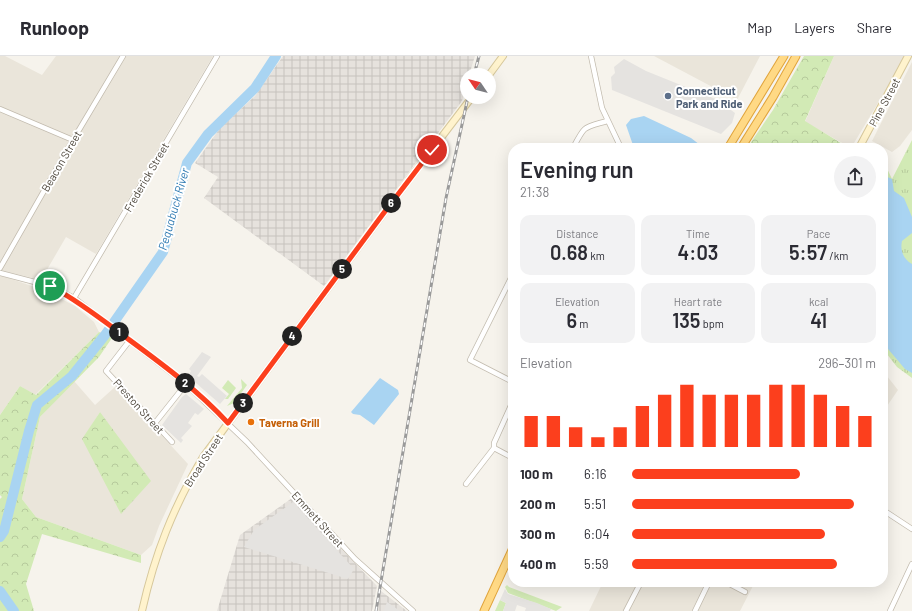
<!DOCTYPE html>
<meta charset="utf-8">
<style>
body{margin:0;font-family:Barlow,sans-serif;background:#f2f2f3;color:#2b2b33;height:100vh;display:flex;flex-direction:column;font-size:15px;white-space:nowrap}
*{box-sizing:border-box;margin:0}
p{font-size:13px;color:#7c7c81}
.icon{flex:none;width:22px;height:22px;fill:none;stroke:currentColor;stroke-width:2;stroke-linecap:round;stroke-linejoin:round}
.map{position:relative;flex:1;overflow:hidden}
.drawer{position:absolute;left:508px;top:87px;width:380px;height:444px;display:flex;flex-direction:column;background:#fff;border-radius:16px;box-shadow:0 4px 16px #0002}
.drawer>*{flex:none}
.needle{width:26px;rotate:305deg}
.fabs{position:absolute;left:460px;top:12px;display:grid;gap:8px}
.fabs a{display:grid;place-items:center;width:36px;height:36px;border-radius:50%;background:#fff;box-shadow:0 4px 16px #0002;font-size:20px}
.pin{position:absolute;display:grid;place-items:center;width:34px;height:34px;color:#fff;margin:-17px;border:2px solid #fff;border-radius:50%;box-shadow:0 1px 4px #0007}
.km{position:absolute;width:20px;height:20px;margin:-10px;border-radius:50%;background:#222;color:#fff;font-size:11px;line-height:20px;text-align:center}
.round{display:grid;place-items:center;flex:none;width:42px;height:42px;border-radius:21px;background:#f2f2f3}
.summary{display:flex;align-items:center;justify-content:space-between;height:68px;padding:0 12px}
h1{font-size:22px;font-weight:600;line-height:30px}
.stats{display:grid;grid-template-columns:repeat(3,1fr);gap:6px;height:68px;padding:4px 12px}
.stats div{display:grid;align-content:center;border-radius:10px;background:#f2f2f3;text-align:center}
.stats b{font-size:20px;font-weight:600}
.stats small{font-size:11px;font-weight:400}
.stats p{font-size:11px}
.chart{height:112px;padding:8px 12px}
.chart p{display:flex;justify-content:space-between}
.chart svg{width:100%;height:72px;margin-top:4px;stroke:#fc3f1d;stroke-width:6}
ul{padding:0 12px;list-style:none;font-size:13px}
li{display:grid;grid-template-columns:64px 48px 1fr;align-items:center;height:30px}
li i{height:10px;border-radius:5px;background:#fc3f1d}
header{display:flex;align-items:center;gap:24px;box-sizing:border-box;height:56px;padding:0 20px;background:#fff;border-bottom:1px solid #e1e1e2}
header strong{font-size:19px}
nav{display:flex;gap:22px;margin-inline-start:auto;font-size:14px}
.map>svg:first-child{display:block}
.residential{fill:#eae5da;fill-rule:evenodd}
.industrial{fill:url(#industrial-grid)}
.grass{fill:#d2eab5}
.forest{fill:url(#forest-crowns)}
.park{fill:url(#park-tufts)}
.parking{fill:#e5e3e0}
.water{fill:#a9d4f2}
.lines{fill:none;stroke-linecap:round;stroke-linejoin:round}
.river{stroke:#a9d4f2;stroke-width:10}
.minor-casing{stroke:#c2bbae;stroke-width:6}
.secondary-casing{stroke:#d6c79b;stroke-width:8}
.trunk-casing{stroke:#e0a43c;stroke-width:9}
.minor{stroke:#fff;stroke-width:4.5}
.secondary{stroke:#fff3cd;stroke-width:6}
.trunk{stroke:#ffd985;stroke-width:7}
.rail-casing{stroke:#9a9a9a;stroke-width:3}
.rail{stroke:#fff;stroke-width:1.5;stroke-dasharray:4.5;stroke-linecap:butt}
.route-casing{stroke:#fff;stroke-width:8}
.route{stroke:#fc3f1d;stroke-width:5}
.service-dot{fill:#5c6f8a;stroke:#fff;stroke-width:1.5}
.food-dot{fill:#e8710a;stroke:#fff;stroke-width:1.5}
.labels{text-anchor:middle;dominant-baseline:central;stroke-width:4;stroke-linejoin:round;paint-order:stroke}
.service-label{font-size:11px;font-weight:bold;fill:#4e5e75;stroke:#fff;text-anchor:start}
.street-label{font-size:11px;fill:#4b4439;stroke:#fff}
.food-label{font-size:11px;font-weight:bold;fill:#c56008;stroke:#fff;text-anchor:start}
.water-label{font-size:12px;font-style:italic;fill:#2e7ab2;stroke:#fff}
</style>
<header>
<strong>Runloop</strong>
<nav><a>Map</a><a>Layers</a><a>Share</a></nav>
</header>
<div class="map">
<svg width="912" height="555" viewBox="0 0 912 555">
<defs>
<pattern id="industrial-grid" width="8" height="8" patternUnits="userSpaceOnUse"><rect width="8" height="8" fill="#e6e2dd"/><path d="M0 4h8M4 0v8" fill="none" stroke="#c7c3be"/></pattern>
<pattern id="forest-crowns" width="20" height="18" patternUnits="userSpaceOnUse"><rect width="20" height="18" fill="#d2eab5"/><path d="M2 6a3 3 0 1 1 6 0M12 15a3 3 0 1 1 6 0" fill="none" stroke="#b6ca9c"/></pattern>
<pattern id="park-tufts" width="24" height="20" patternUnits="userSpaceOnUse"><rect width="24" height="20" fill="#d2eab5"/><path d="M3 7l-1-3M5 7V3M7 7l1-3M15 17l-1-3M17 17v-4M19 17l1-3" fill="none" stroke="#b6ca9c"/></pattern>
</defs>
<rect width="100%" height="100%" fill="#f6f3ec"/>
<path class="residential" d="M0,0h5l37,19 14,-19h157l-117,198 -30,-17 -25,43 -41,-10z
M654,0h106l-23,44z
M834,0h70l-14,27 -39,65 -46,-26z
M912,6v68l-12,16 -8,6 -20,-11z
M0,219l46,16 29,15 19,16 5,10 -64,63 -15,-9 -20,29z
M883,315l15,19 -15,22z
M74,325l21,24 21,-19 72,78 -29,62 -7,19 -11,10 -105,-38 -14,-18 18,-82zM100,356l22,101 -39,-74z
M603,526h152l-15,29h-151z"/>
<path class="industrial" d="M283,0h192l-6,19h-2v8l-5,18 -138,185 -120,-88 14,-21 -23,-14 25,-35 35,-32z
M292,442l85,88 -5,25h-155l23,-76z
M381,535l26,20h-30z"/>
<path class="grass" d="M241,323l6,6 -13,18 -7,3 15,-18z
M228,324l8,8 -8,11h-3l4,-5 -7,-6z
M507,529l2,2 53,20 -6,4 -48,-18 -3,-6z
M500,544l6,3 -3,8h-8z"/>
<path class="forest" d="M804,0h30l-29,65 44,27h-102l26,-38z
M99,276l13,6 -13,19 -59,60 -18,82 14,18 105,38v8l-99,-29 -16,50 8,27h-34v-112l2,-2 -2,-2v-80l20,-29 16,9z
M100,356l51,69 -30,33 -39,-75z"/>
<path class="park" d="M912,84v238l-15,-11 -14,-18v-189l9,19z"/>
<path class="parking" d="M624,3l22,12 87,35 -2,4 4,3 -3,10 -11,11 -109,-44 -1,-13 4,-4 -1,-6z
M202,296l9,5 -14,19 2,1 3,-3 25,22 -7,8 -32,-28 3,-5 -2,-2z
M186,338l18,15 -6,6 -3,-2 -7,10 4,3 -11,12 2,2 -2,3 -19,-18 20,-28z
M293,446l61,67 -6,10 -104,-32 10,-17z
M505,533l3,5 29,9 14,6 -1,2h-25l1,-3 -9,-3 -2,6h-12l3,-8 -6,-3z
M387,546l13,9h-16z"/>
<path class="water" d="M644,60l47,22 13,10 3,-2 3,2h-76l-8,-23 5,-6z
M883,119l9,4 2,12 10,7 8,19v16l-10,8c-2,9 1,18 10,23v109l-7,-4 -22,-26z
M380,322l18,12 1,4 -25,31 -14,-10 -7,-1 -2,-2z"/>
<g class="lines">
<path class="river" d="M0,481l4,-6 25,-100 8,-26 35,-29 33,-41 58,-83 24,-89 21,-29 47,-46 21,-32
M0,535l14,20"/>
<g class="minor-casing">
<path id="minor" d="M591,0l11,52 19,40
M0,53l73,31
M573,92c12,-23 10,-20 34,-27
M0,212l73,-128 50,-84
M0,217l50,13 24,12 112,86 61,58 108,117 58,52
M513,218l-43,86 43,22
M74,242l143,-242
M130,284l-24,31 66,71
M155,367l31,-39
M494,392l19,10
M466,428l28,-36v-5l19,-42
M883,454l29,19
M726,526l19,10
M626,555l15,-29
M695,555l14,-29
M890,555l22,-47"/>
</g>
<g class="secondary-casing">
<path id="secondary" d="M489,19l14,-19
M859,92l49,-92
M142,555c13,-58 31,-103 61,-154l180,-243 89,-117"/>
</g>
<g class="trunk-casing">
<path id="trunk" d="M728,92l56,-92
M741,92l32,-51 23,-41
M484,555l29,-63"/>
</g>
<use href="#minor" class="minor"/>
<use href="#secondary" class="secondary"/>
<use href="#trunk" class="trunk"/>
<g class="rail-casing">
<path id="rail" d="M474,19l5,-19
M376,555l70,-413 22,-101"/>
</g>
<use href="#rail" class="rail"/>
</g>
<g class="lines">
<g class="route-casing">
<path id="route" d="M50,230c24,12 44,28 66,44 39,29 79,57 112,93l155,-209 49,-64"/>
</g>
<use href="#route" class="route"/>
</g>
<circle class="service-dot" cx="668" cy="40" r="4"/>
<circle class="food-dot" cx="251" cy="366" r="4"/>
<g class="labels">
<g class="service-label">
<text x="676" y="34">Connecticut<tspan x="676" dy="13">Park and Ride</tspan></text>
</g>
<g class="street-label">
<text transform="translate(884 46) rotate(-62)">Pine Street</text>
<text transform="translate(61 105) rotate(-60)">Beacon Street</text>
<text transform="translate(146 121) rotate(-60)">Frederick Street</text>
<text transform="translate(139 350) rotate(48)">Preston Street</text>
<text transform="translate(203 404) rotate(-57)">Broad Street</text>
<text transform="translate(318 463) rotate(48)">Emmett Street</text>
</g>
<g class="food-label">
<text x="259" y="366">Taverna Grill</text>
</g>
<g class="water-label">
<text transform="translate(173 153) rotate(-74)">Pequabuck River</text>
</g>
</g>
</svg>
<div class="fabs">
<a><svg class="needle" viewBox="-14 -14 28 28"><path d="M0-13l5 13h-10z" fill="#e53935"/><path d="M0 13l5-13h-10z" fill="#7c7c81"/></svg></a>
</div>
<div class="pin" style="left:50px;top:230px;background:#1e9e55"><svg class="icon" aria-label="arrive" viewBox="0 0 24 24"><path d="M6 21V4h12l-3 4 3 4H6"/></svg></div>
<div class="pin" style="left:432px;top:94px;background:#d93025"><svg class="icon" aria-label="check" viewBox="0 0 24 24"><path d="M5 12l5 5 9-10"/></svg></div>
<b class="km" style="left:119px;top:276px">1</b>
<b class="km" style="left:185px;top:327px">2</b>
<b class="km" style="left:243px;top:347px">3</b>
<b class="km" style="left:292px;top:280px">4</b>
<b class="km" style="left:342px;top:213px">5</b>
<b class="km" style="left:391px;top:147px">6</b>
<section class="drawer">
<div class="summary"><div><h1>Evening run</h1><p>21:38</p></div><a class="round"><svg class="icon" aria-label="share" viewBox="0 0 24 24"><path d="M12 15V3M7 8l5-5 5 5M5 13v7h14v-7"/></svg></a></div>
<div class="stats">
<div><p>Distance</p><b>0.68<small> km</small></b></div>
<div><p>Time</p><b>4:03</b></div>
<div><p>Pace</p><b>5:57<small> /km</small></b></div>
</div>
<div class="stats">
<div><p>Elevation</p><b>6<small> m</small></b></div>
<div><p>Heart rate</p><b>135<small> bpm</small></b></div>
<div><p>kcal</p><b>41</b></div>
</div>
<div class="chart"><p><span>Elevation</span>296–301 m</p>
<svg viewBox="0 0 160 44" preserveAspectRatio="none"><path d="M5 44V25M15 44V25M25 44V32M35 44V38M45 44V32M55 44V19M65 44V12M75 44V6M85 44V12M95 44V12M105 44V12M115 44V6M125 44V6M135 44V12M145 44V19M155 44V25"/></svg>
</div>
<ul>
<li><b>100 m</b>6:16<i style="width:69%"></i></li>
<li><b>200 m</b>5:51<i style="width:91%"></i></li>
<li><b>300 m</b>6:04<i style="width:79%"></i></li>
<li><b>400 m</b>5:59<i style="width:84%"></i></li>
</ul>
</section>
</div>
